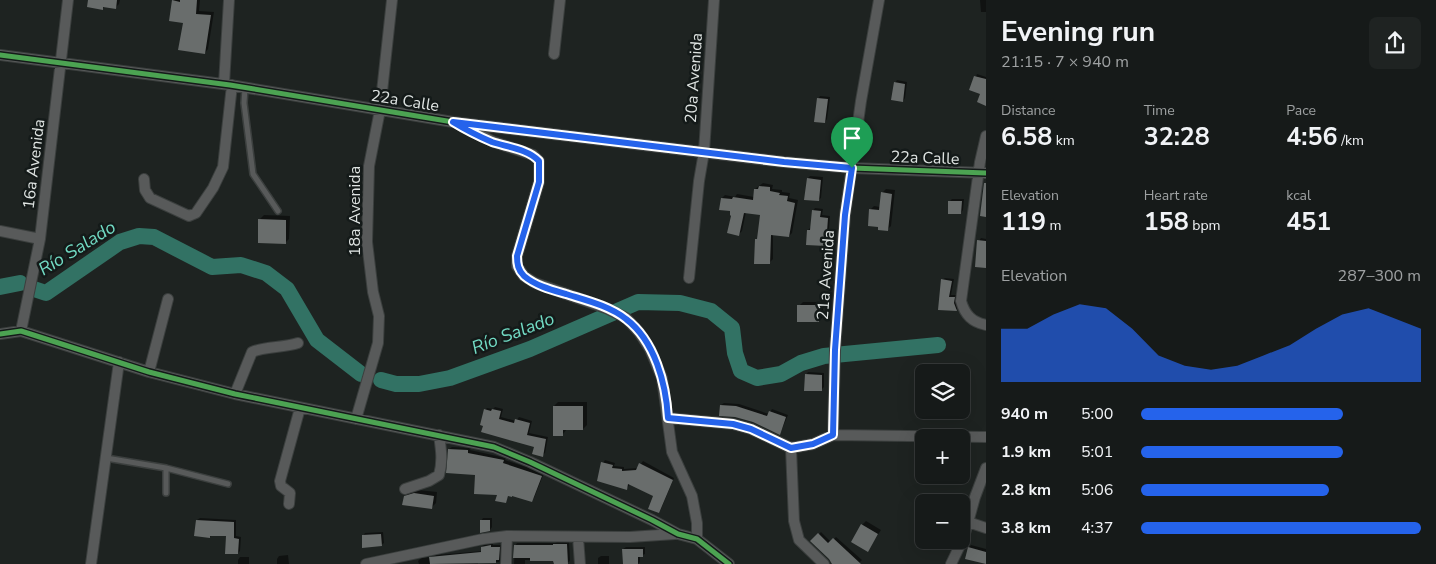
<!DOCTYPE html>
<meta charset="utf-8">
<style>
body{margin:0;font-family:"Nunito Sans",sans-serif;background:#1f2322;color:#f1f3f6;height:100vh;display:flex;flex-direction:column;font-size:19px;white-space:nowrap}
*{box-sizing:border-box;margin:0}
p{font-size:16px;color:#9ea1a2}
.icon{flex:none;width:28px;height:28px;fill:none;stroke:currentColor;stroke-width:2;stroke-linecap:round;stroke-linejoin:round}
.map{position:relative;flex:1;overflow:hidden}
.panel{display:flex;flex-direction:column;background:#161a19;width:450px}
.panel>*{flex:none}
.fabs{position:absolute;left:915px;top:364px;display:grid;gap:10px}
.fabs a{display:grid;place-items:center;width:55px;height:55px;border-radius:8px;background:#161a19;box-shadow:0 5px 20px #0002,0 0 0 1px #353838;font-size:25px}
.pin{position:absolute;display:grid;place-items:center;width:42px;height:42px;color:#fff;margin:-51px -21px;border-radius:50% 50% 50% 0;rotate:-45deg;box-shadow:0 0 5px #0007}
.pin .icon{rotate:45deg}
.round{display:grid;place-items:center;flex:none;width:52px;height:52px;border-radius:8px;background:#1f2322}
.headline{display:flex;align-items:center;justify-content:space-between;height:85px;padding:0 15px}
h1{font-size:28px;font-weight:700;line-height:38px}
.stats{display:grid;grid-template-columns:repeat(3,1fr);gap:8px;height:85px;padding:5px 15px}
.stats div{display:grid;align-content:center}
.stats b{font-size:25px;font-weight:700}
.stats small{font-size:14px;font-weight:400}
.stats p{font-size:14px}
.chart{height:140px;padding:10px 15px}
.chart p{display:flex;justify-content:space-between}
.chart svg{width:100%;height:90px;margin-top:5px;fill:#2563eb;opacity:.7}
ul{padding:0 15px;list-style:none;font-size:16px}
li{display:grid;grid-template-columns:80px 60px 1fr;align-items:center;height:38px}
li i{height:12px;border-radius:6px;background:#2563eb}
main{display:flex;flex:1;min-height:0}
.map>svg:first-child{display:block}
.shadow{fill:#0007}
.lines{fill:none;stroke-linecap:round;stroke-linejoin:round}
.river{stroke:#327264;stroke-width:16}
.building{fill:#696d6c}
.service-casing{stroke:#3b3f3e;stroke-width:8}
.minor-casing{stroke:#3b3f3e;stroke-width:12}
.service{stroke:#585a5a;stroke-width:5}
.minor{stroke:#585a5a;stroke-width:10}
.cycleway-casing{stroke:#141a19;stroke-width:8}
.cycleway{stroke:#4ca352;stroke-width:5}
.route-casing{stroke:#fff;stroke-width:10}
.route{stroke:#2563eb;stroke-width:6}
.labels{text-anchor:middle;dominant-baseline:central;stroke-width:5;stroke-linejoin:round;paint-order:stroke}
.street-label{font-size:16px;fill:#dfe4e2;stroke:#141a19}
.water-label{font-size:18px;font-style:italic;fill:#72dbc4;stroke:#141a19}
</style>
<main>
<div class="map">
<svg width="986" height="564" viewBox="0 0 986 564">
<rect width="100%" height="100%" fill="#1e2321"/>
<path class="shadow" d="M90,0h30l-1,4 -4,4 -10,-2 -3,3z
M174,0h26l-1,11 15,1 -6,37 -3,4 -21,-32 -11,-20z
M980,0h6v12h-5z
M977,74l9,3v28l-4,-12 -11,-3z
M897,80l10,2 -2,16 -2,3 -8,-18z
M820,96l10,1 -3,22 -2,3 -7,-23z
M810,176l13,1 -2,21 -3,2 -10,-22z
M763,183l10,2 -1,4 10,1v2l8,1 -1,5 9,2 -6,33 -3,3 -16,-2v25l-4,4 -10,-26 3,-23 -16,-2 -4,19 -3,3 -7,-24 -10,-12 3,-3 10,2 2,-3 17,3 1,-8z
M886,189l9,1 -4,36 -4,4 -7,-5 -10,-15 4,-4 6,1 2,-14z
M952,199h12l-1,11 -2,3 -12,-11z
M815,208l8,1 -1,6 8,1 -2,26 -2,3 -18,-15 3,-3 2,-16z
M264,215l26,1 -1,23 -4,4 -25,-24z
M981,238l5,1v27l-7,-25z
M945,278l9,1 -3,16h6l2,12 -2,2h-17l2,-29z
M803,302h20v15l-4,4 -20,-15z
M808,372l16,1v14l-3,3 -15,-15z
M558,402h29v23l-4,4h-16l-4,5 -9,-28z
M724,403l15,1 30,10 3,-5 16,6 -8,19 -59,-29z
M495,407l8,2 -2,8 15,4 3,-4 13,4 -3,12 19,4 -3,16 -3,2 -7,-9 -51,-21 1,-15 2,-2 6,1z
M452,447l19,1 -1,2 36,8 -1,2 39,13 -10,25 -3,2 -22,-5 -4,7 -56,-53z
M605,460l10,3 -1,3 10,1v2l14,-1 5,-7 31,17 -13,31 -2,3 -5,-16 -24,-12 -3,4 -24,-25z
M418,490l19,2 -1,11 -4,4 -27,-11 4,-4z
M200,518l36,2v16l5,1 -1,14 -2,2 -10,-19h-16l-2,3 -13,-17z
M483,518h9v9l-2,3 -9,-9z
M866,521l15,9 -13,20 -6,-25z
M383,532l1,11 -3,2 -18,-9 2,-3z
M821,532l10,10 5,-5 26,23 -4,4h-23l-23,-23z
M557,542h12l1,19 -3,2 -12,-3h-30v4h-11l1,-18 2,-3h38z
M493,543v2h9l-1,14 -2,3h-21v2h-59l-1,-3 3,-3 10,-1 6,-2 45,-4v-4l3,-3z
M971,545l15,4v-2v16l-17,-15z
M626,547h19v7l-5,2v6l-2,2h-14l-1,-15z
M288,555l1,9h-12v-5l2,-3z
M601,556h8v8h-11v-6z
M240,557h9v7h-11v-4z"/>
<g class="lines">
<path class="river" d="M0,287l20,-4
M31,288l15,5 74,-51 19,-6 15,1 58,30 29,-2 25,8 21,16 30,51 44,34
M381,380l15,4h23l31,-6 80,-29 108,-47 42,1 31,8 21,17 3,25 6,18 16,7 24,-4 20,-11 23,-7 114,-11"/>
</g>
<path class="building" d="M88,0h29l-1,9 -13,-2v3l-16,-3z
M172,0l8,2v-2h17l-1,14 15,1 -6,39 -27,-4 5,-27 -14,-2z
M974,76l12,3v27l-9,-4 3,-8 -11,-4z
M894,82l11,2 -2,18 -12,-2z
M817,98l11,1 -3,24 -11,-1z
M807,178l14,2 -2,21 -15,-1z
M984,183h2v34l-6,-1z
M759,186l11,1v4l10,2 -1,2 9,1 -1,5 8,2 -6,34 -18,-2 -1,29h-16l1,-25h2l3,-24 -16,-2 -5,23 -12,-3 4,-17 -1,-1v-4l-11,-1 2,-12 11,1 1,-2 20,3 1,-11h4z
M881,192l11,2 -4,37 -10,-1v-3l-10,-1 1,-17 10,1z
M948,201h14l-1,13h-13z
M812,210l9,1 -1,6 8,1 -2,28 -20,-1 1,-15h3z
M258,219l28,1v24l-28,-1z
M977,240l9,1v27l-11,-1z
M941,279l11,2 -3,16h6l-1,6 3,8 -19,-1z
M797,305h22v17h-22z
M805,374l17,1v16h-18z
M720,405l16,1 31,10 2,-5 17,6 -6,18 -27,-13 -18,-5 -16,-1z
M553,406h30v24h-20v6h-10z
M484,409l7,2 1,-2 9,2 -2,8 15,4 1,-4 15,4 -3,12 19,4 -3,18 -11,-3 2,-7 -53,-15 2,-6 -3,-1z
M448,449l20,1v3l36,7 -1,3 39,13 -10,26 -20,-6v1l-4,-1 -2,7 -11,-2 2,-6 -23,-1 1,-19 -29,-2z
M601,462l12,3 -1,3 10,1v2l14,-1 3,-7 34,17 -14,33 -11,-4 5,-13 -25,-12 -1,6 -30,-9z
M414,493l20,3 -2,13 -30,-4 2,-9z
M196,520l38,2v16l5,1 -1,15h-13l1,-18h-16v2l-16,-2z
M480,520h10v11l-10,2z
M861,524l17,10 -10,18 -17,-10z
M818,533l10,10 5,-5 28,26h-29l-3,-5 -19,-18z
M381,534l1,12 -20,2v-13z
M553,544h14l1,20h-14l-1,-3h-23v-3h-17l1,-13h39z
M491,545v2h9l-1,13h-3v3l-66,1 -1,-7 52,-5v-5z
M968,547l18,5v12l-21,-5z
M622,549h21v8h-5v7h-15z"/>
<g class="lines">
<g class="service-casing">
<path id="service" d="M245,88l-1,15 9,71 25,37
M106,458l60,10v25
M166,468l62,16"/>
</g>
<g class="minor-casing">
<path id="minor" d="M554,54l6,-54
M0,55l230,30 223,37 331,40 68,6 134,5
M224,84l5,-84
M458,124l36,18 39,13 6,6v21l-22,74v10l7,10 11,7 71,25 20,10 13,14 11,17 12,29 10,74 20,44 5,27v16
M986,136l-6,26 -19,139c4,14 11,21 25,24
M144,179l1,11 5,8 39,18 7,-3 17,-25 10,-21 9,-82
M0,231l40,8
M689,278l10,-97 5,-29 10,-152
M21,331l19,-92 28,-239
M0,334l21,-3 128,41 86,22 259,53 36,15 122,58 26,14 19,5 32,25
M149,372l19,-73
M235,394l17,-42c13,-6 31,-4 46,-9
M668,418l65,6 18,5 40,19 22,-4 20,-9 153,2
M356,419l22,-76 1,-27 -6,-24 -6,-50 2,-76 11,-56 12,-110
M833,435l2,-85 10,-135 16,-114 18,-101
M791,448l3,73 5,19 25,24
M405,489l24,-8 10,-6c4,-14 2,-26 0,-40
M289,504l1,-11 -9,-7 -1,-5 20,-73
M968,522l18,6
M578,537l2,27
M91,564l28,-202
M366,564l117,-25 24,-3 123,1 45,-3
M506,564l1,-28
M951,564l13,-27 11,-40 11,-29"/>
</g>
<use href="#service" class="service"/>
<use href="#minor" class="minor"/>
<g class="cycleway-casing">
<path id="cycleway" d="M0,55l230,30 223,37 331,40 68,6 134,5
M0,334l21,-3 128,41 86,22 259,53 36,15 122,58 26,14 19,5 32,25"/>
</g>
<use href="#cycleway" class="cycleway"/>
</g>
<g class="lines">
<g class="route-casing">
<path id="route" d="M453,122l331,40 68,6 -7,47 -10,135 -2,85 -20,9 -22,4 -40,-19 -18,-5 -65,-6c-2,-34 -13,-77 -42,-99 -16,-13 -41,-19 -60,-25 -14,-4 -30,-8 -42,-18 -6,-6 -7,-12 -7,-20l22,-74v-21c-11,-12 -32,-14 -47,-19 -14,-6 -26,-12 -39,-20z"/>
</g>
<use href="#route" class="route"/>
</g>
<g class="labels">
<g class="street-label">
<text transform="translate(694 78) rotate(-86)">20a Avenida</text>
<text transform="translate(405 101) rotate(9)">22a Calle</text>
<text transform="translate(925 158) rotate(2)">22a Calle</text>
<text transform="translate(34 164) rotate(-83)">16a Avenida</text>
<text transform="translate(355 211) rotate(-90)">18a Avenida</text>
<text transform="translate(826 275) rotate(-86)">21a Avenida</text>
</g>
<g class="water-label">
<text transform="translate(77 248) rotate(-32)">Río Salado</text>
<text transform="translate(513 333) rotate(-21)">Río Salado</text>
</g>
</g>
</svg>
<div class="fabs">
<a><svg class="icon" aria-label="layers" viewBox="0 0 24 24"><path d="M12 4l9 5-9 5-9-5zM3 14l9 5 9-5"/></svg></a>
<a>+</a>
<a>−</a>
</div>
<div class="pin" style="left:852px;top:168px;background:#1e9e55"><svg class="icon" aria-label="arrive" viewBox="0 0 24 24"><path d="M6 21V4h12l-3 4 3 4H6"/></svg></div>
</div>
<section class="panel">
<div class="headline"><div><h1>Evening run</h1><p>21:15 · 7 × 940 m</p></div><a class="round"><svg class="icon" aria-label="share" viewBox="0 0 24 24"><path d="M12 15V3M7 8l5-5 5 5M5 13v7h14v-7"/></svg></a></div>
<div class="stats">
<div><p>Distance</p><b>6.58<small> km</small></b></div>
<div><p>Time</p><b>32:28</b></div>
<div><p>Pace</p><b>4:56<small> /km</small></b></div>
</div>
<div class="stats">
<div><p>Elevation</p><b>119<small> m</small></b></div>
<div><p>Heart rate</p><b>158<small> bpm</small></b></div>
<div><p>kcal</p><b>451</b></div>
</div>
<div class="chart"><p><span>Elevation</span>287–300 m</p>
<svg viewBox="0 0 160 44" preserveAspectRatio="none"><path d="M0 44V18L10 18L20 11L30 6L40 8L50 18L60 31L70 36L80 38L90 36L100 31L110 26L120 18L130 11L140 8L150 13L160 18V44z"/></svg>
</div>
<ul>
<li><b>940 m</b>5:00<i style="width:72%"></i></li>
<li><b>1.9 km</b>5:01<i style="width:72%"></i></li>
<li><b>2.8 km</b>5:06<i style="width:67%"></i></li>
<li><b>3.8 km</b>4:37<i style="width:100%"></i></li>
</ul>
</section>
</main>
